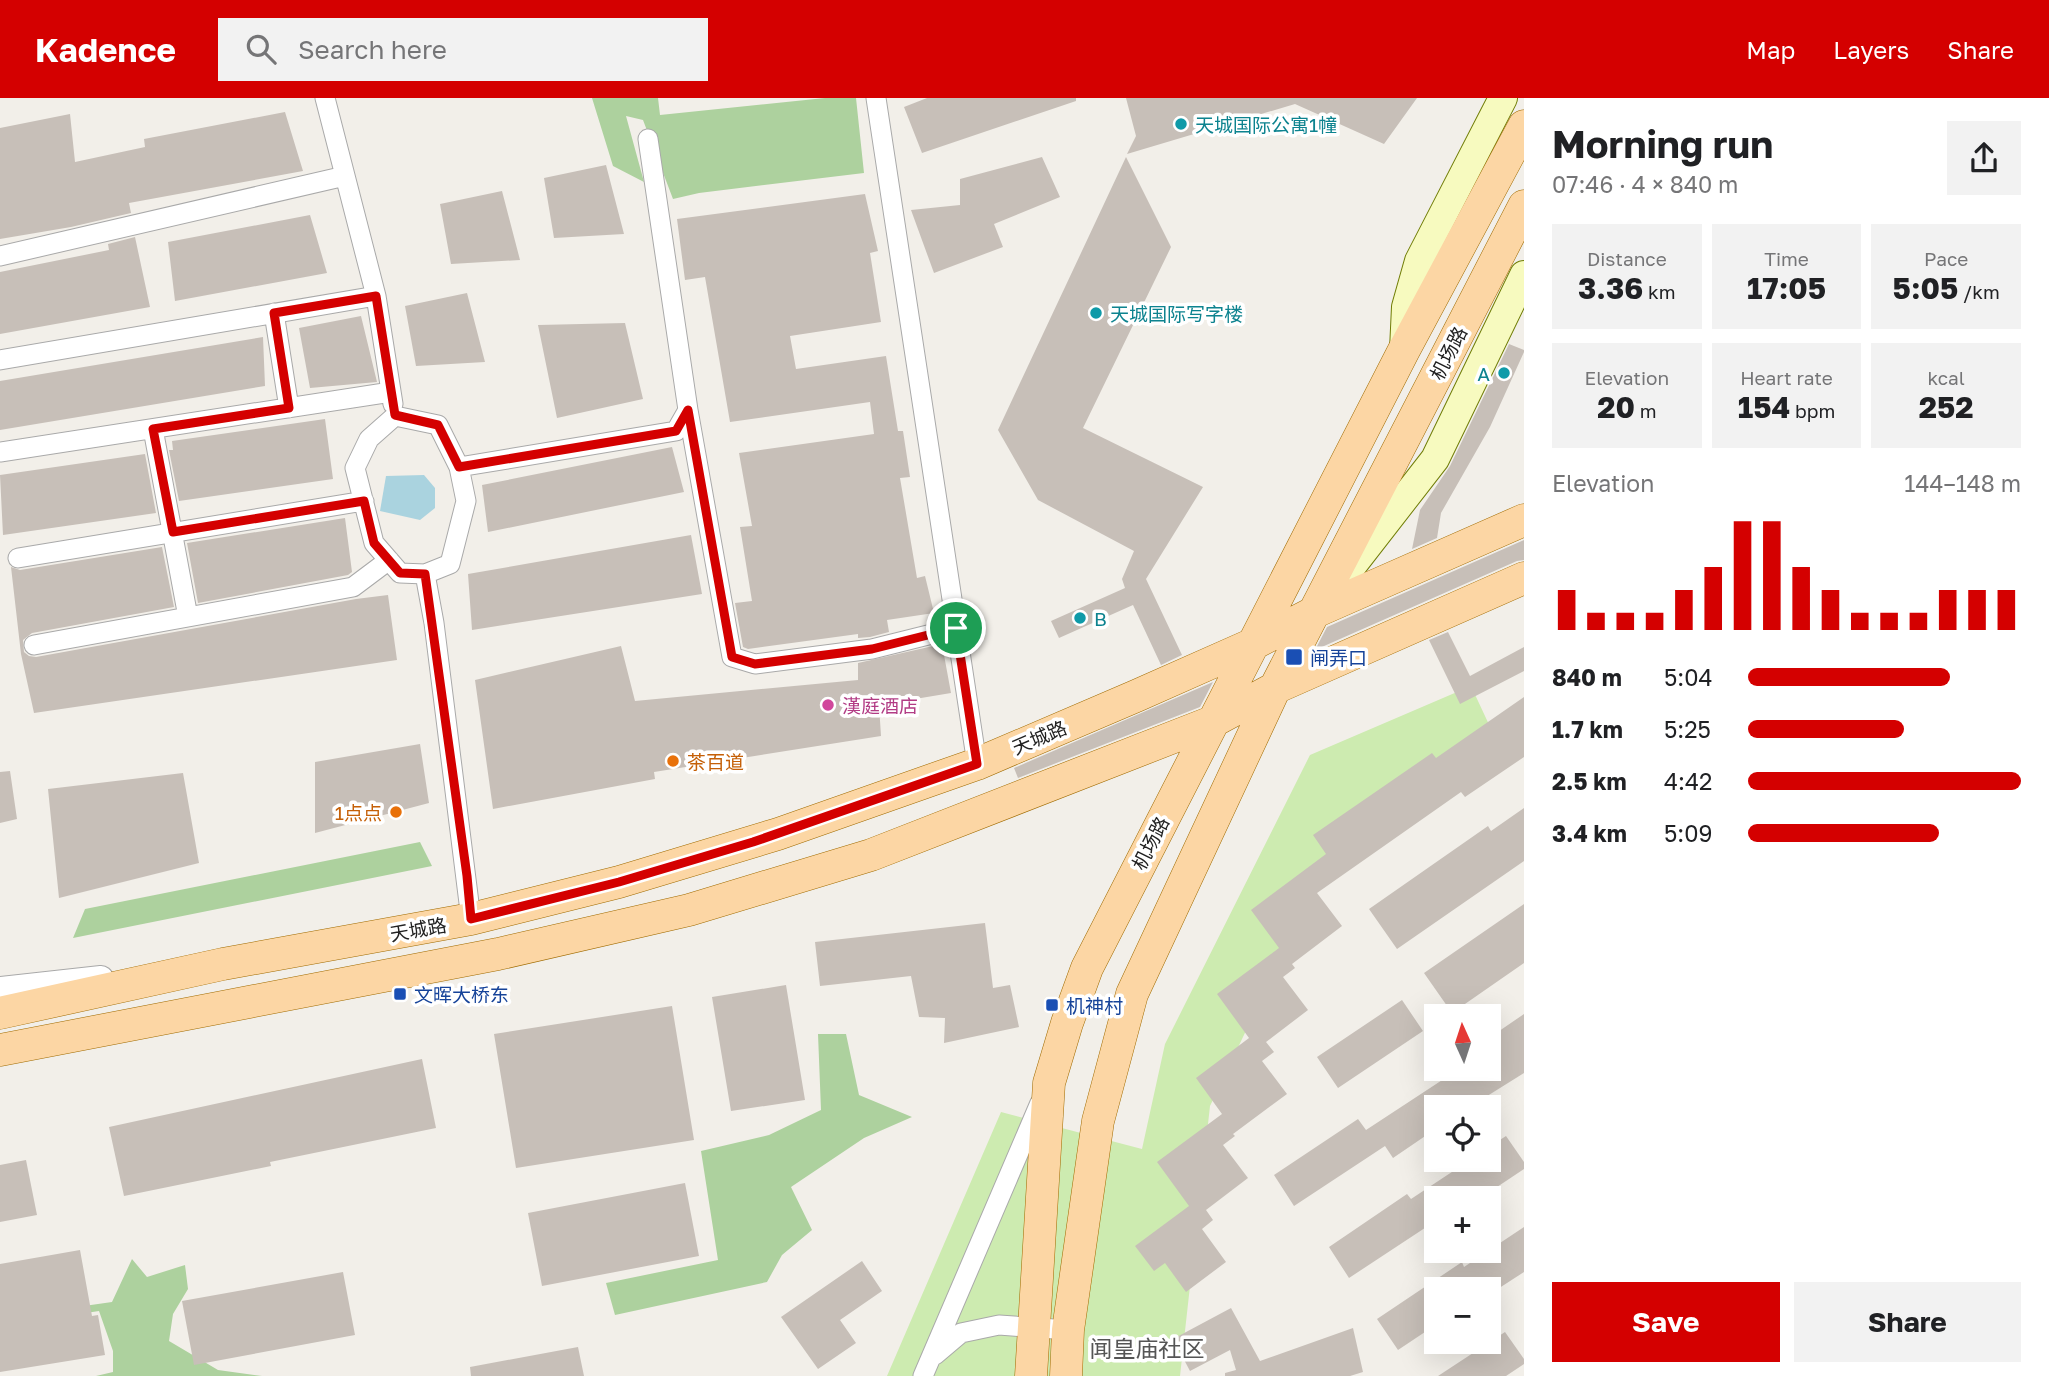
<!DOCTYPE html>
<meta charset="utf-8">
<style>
body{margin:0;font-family:"Golos Text","Noto Sans SC",sans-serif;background:#f2f2f2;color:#202124;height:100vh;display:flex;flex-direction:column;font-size:26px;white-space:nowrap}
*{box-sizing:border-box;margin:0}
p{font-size:23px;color:#757577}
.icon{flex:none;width:38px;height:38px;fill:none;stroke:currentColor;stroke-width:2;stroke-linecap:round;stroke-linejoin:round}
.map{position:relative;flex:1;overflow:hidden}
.drawer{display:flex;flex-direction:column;background:#fff;width:525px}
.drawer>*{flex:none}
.needle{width:46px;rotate:357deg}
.tools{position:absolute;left:1424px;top:906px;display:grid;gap:14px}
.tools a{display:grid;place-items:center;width:77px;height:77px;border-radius:0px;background:#fff;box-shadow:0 7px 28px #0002;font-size:35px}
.pin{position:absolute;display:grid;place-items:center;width:60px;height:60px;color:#fff;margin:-30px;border:4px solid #fff;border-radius:50%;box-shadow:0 2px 7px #0007}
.round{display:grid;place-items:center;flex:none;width:74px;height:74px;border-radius:0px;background:#f2f2f2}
.headline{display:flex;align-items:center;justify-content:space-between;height:119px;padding:0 28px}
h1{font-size:38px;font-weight:700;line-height:52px}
.figures{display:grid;grid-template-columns:repeat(3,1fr);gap:10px;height:119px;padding:7px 28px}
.figures div{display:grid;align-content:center;border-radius:0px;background:#f2f2f2;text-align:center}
.figures b{font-size:30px;font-weight:700}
.figures small{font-size:19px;font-weight:400}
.figures p{font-size:19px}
.chart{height:196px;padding:14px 28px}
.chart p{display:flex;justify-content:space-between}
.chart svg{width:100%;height:126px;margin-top:7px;stroke:#d40000;stroke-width:6}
.action{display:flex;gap:14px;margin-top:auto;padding:14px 28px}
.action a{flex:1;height:80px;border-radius:0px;background:#d40000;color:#fff;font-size:28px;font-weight:700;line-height:80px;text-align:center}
.action a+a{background:#f2f2f2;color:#202124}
ul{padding:0 28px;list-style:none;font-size:23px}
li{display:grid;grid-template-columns:112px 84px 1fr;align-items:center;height:52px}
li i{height:18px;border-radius:9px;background:#d40000}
header{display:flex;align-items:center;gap:42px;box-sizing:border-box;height:98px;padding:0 35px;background:#d40000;color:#fff}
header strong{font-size:33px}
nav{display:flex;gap:38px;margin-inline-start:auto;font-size:24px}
.search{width:490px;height:63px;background:#f2f2f2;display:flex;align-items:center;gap:18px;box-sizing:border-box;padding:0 24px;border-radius:0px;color:#757577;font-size:26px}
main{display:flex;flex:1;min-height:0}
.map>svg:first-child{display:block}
.grass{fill:#cdebb0}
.forest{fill:#add19e}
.water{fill:#aad3df}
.building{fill:#c7bfb8}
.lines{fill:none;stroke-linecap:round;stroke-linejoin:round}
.minor-casing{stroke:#a9a9a9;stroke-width:21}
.tertiary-casing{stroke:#a9a9a9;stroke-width:26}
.secondary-casing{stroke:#707d05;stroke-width:30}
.primary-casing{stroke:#a06b00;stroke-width:33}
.minor{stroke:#fff;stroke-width:19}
.tertiary{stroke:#fff;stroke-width:24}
.secondary{stroke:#f7fabf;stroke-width:28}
.primary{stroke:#fcd6a4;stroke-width:32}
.route-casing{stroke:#fff;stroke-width:14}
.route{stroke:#d40000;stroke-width:9}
.culture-dot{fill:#0f9aa8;stroke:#fff;stroke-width:2.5}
.transit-dot{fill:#1a4fb4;stroke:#fff;stroke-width:2.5}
.hotel-dot{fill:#d1479c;stroke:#fff;stroke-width:2.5}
.food-dot{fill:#e8710a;stroke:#fff;stroke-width:2.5}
.labels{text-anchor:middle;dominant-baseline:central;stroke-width:7;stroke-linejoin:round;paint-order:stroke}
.culture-label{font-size:19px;fill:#0d838f;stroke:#fff;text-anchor:start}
.street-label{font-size:19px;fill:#222;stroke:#fff}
.transit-label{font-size:19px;fill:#164399;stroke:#fff;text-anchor:start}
.hotel-label{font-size:19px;fill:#b23c85;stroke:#fff;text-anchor:start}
.food-label{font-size:19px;fill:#c56008;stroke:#fff;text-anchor:start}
.quarter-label{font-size:23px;fill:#555;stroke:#fff}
</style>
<header>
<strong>Kadence</strong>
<div class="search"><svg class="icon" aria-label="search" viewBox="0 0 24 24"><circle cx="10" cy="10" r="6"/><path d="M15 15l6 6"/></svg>Search here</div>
<nav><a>Map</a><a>Layers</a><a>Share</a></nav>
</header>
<main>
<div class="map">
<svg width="1524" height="1278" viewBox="0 0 1524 1278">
<rect width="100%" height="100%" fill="#f2efe9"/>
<path class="grass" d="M1471,588l21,45 -151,101 -131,274 -30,270h-293l114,-264 141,37 23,-105 145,-289z"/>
<path class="forest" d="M592,0h66l2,17 165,-17h31l8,75 -165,20 -26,6 -30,-79 -17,-4 18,66 -31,-16z
M420,744l12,24 -359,72 12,-29z
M818,936h28l13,61 53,22 -48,21 -73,49 21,43 -30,25 -15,27 -152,33 -9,-32 112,-23 -17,-109 68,-16 52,-25z
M132,1161l15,18 38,-12 3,24 -15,25 -4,27 49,29 44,6h-166l17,-4v-21l-14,-40 -99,15v-8l112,-16z"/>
<path class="water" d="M424,377l11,13v20l-15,12 -40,-9 6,-35z"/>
<path class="building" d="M927,0h149v3l-154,52 -18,-46z
M1126,0h291l-33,46 -89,-40 -168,50 9,-18z
M285,14l18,59 -174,32 2,10 -60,14 -71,12v-111l70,-14 5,48 70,-15 -1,-8z
M1042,59l18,40 -66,27 9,23 -69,26 -23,-63 49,-5v-26z
M1126,59l45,90 -88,181 120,59 -57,92 36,76 -21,10 -28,-60 -74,33 -8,-17 74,-33 -3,-9 12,-28 -96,-51 -40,-70z
M606,67l18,69 -70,4 -10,-60z
M502,93l18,69 -69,4 -11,-60z
M865,96l13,57 -8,2 11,69 -91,14 6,33 90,-13 12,75h5l7,46 -10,1 17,100 8,-2 9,37 -47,7 2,12 -19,5 -12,1v-4l-110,15 -5,-2 -8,-44 17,-2 -12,-74 12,-1 -13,-73 135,-19 -4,-32 -140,20 -25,-145 -20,3 -8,-61z
M310,117l17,58 -152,28 -7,-59z
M135,139l15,70 -150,27v-62l109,-22 -1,-6z
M467,195l18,69 -69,4 -11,-60z
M361,218l16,66 -67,6 -11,-60z
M625,225l18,76 -86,19 -19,-93z
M263,239l2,49 -265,44v-49z
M1509,246l15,6v2l-34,75 -49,86 -4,25 -25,11 8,-39 30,-44z
M325,321l8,60 -154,22 -10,-51h4l-1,-9z
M672,349l12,45 -196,40 -6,-47z
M145,356l11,59 -153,22 -3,-60z
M345,420l7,54 -4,3 -150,28 -11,-60z
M691,437l11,59 -230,36 -4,-56z
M1524,442v20l-7,1 -202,89 12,-23z
M162,449l12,60 -142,26 -9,7 1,12 5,4 7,1 320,-58 32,-4 9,65 -363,53 -13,-59 -10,-87 9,3z
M1448,534l22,44 54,-29v24l-64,33 -31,-64z
M942,546l9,49 -72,12 2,31 -227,36 1,7 -162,30 -18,-129 146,-34 14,55 223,-21v-17z
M1213,584l-13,25 -182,71 -4,-10z
M1524,599v60l-59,40 -4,-5 -144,101 25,33 -50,38 3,4 -12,9 25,33 -42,32 8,10 -12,9 25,33 -54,40 2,2 -12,9 25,33 -42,32 7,10 -11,9 24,33 -40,30 -21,-29 -11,8 -19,-25 54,-40 -32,-44 65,-48 -26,-36 53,-40 -32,-44 62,-46 -28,-38 75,-56 -13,-19 119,-82 4,5z
M420,646l9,59 -114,30v-71z
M10,673l7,48 -17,4v-51z
M183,675l16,90 -140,35 -11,-109z
M1524,710v53l-127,88 -28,-40 119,-83 3,5z
M1524,806v59l-72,50 -28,-40z
M985,825l8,65 17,-3 9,42 -75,16 1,-25 -26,-1 -8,-41 -91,10 -5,-44z
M786,887l19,115 -74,11 -19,-114z
M1402,902l21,31 -85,57 -21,-31z
M672,908l22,134 -178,28 -22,-134z
M1524,916v59l-56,35h-31v20l-44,30 -8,-12 -91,60 -20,-31 84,-56 8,11 93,-61h30v-31z
M422,961l14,69 -166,34 1,4 -147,30 -15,-69z
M1506,1038l18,26v7l-45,30h-42v21l-88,58 -20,-31 78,-53 4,5 59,-39h19v-13z
M26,1062l11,55 -37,7v-57z
M685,1085l14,73 -157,30 -14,-73z
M1524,1129v45l-34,22 -1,-4h-52v34l-39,26 -21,-31 85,-57 2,5z
M80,1152l12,66 6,-1 7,40 -105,17v-108z
M862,1163l20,30 -42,29 16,23 -38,26 -37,-52z
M343,1174l12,63 -161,30 -12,-64z
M1231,1210l29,53 93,-33 10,44 -13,4h-125v-3l11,-3 -6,-20 -40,21 -17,-32z
M1505,1234l19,27v5l-18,12h-68z
M578,1249l6,29h-113l-1,-9z"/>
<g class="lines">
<g class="minor-casing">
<path id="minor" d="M325,0l51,198 17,108
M876,0l101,666
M0,158l345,-80
M274,215l15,95
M0,262l376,-64
M688,312l44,247 23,7 117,-15 84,-21
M395,318l43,9 21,42 7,34 -16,63 -25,10 -25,-1 -26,-30 -19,-75 14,-29z
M153,331l35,188
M0,354l391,-60
M459,369l217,-36 12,-21 -40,-271
M18,460l346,-57
M425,476l9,49 37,296
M34,547l319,-58 36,-27
M935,1257l26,-22 38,-8 69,5
M923,1278l117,-273"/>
</g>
<g class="tertiary-casing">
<path id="tertiary" d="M0,891l101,-11"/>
</g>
<g class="secondary-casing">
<path id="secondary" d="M1404,252l2,-43 13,-46 84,-163
M1341,482l94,-121 89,-184"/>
</g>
<g class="primary-casing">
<path id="primary" d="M0,915l223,-49 248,-45 148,-37 159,-48 199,-70 159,-68 115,-51 64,-33 209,-92
M0,952l498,-96 191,-44 182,-55 341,-133 63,-34 249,-110
M1031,1278l18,-293 18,-60 20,-55 317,-618 120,-224
M1066,1278l2,-46 30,-209 34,-127 143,-306 249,-482"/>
</g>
<use href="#minor" class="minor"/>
<use href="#tertiary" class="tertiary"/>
<use href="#secondary" class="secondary"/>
<use href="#primary" class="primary"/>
</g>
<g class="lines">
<g class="route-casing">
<path id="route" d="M376,198l19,119 43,10 21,42 217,-36 12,-21 44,247 23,7 117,-15 84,-21 21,136 -224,78 -134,40 -148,37 -4,-43 -42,-302 -25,-1 -26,-30 -10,-42 -191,31 -20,-103 136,-21 -15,-95z"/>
</g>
<use href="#route" class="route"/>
</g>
<g class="culture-dot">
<circle cx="1181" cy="26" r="7"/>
<circle cx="1096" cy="215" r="7"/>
<circle cx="1504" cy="275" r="7"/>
<circle cx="1080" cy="520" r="7"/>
</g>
<g class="transit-dot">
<rect x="1285" y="550" width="18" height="18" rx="3.5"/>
<rect x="393" y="889" width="14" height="14" rx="3.5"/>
<rect x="1045" y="900" width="14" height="14" rx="3.5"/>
</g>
<circle class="hotel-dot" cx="828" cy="607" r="7"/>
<g class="food-dot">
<circle cx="673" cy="663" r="7"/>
<circle cx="396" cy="714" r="7"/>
</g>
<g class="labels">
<g class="culture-label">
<text x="1195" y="26">天城国际公寓1幢</text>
<text x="1110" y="215">天城国际写字楼</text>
<text x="1490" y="275" text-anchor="end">A</text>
<text x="1094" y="520">B</text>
</g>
<g class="street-label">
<text transform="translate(1448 255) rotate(-63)">机场路</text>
<text transform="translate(1039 639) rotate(-23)">天城路</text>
<text transform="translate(1150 745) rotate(-63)">机场路</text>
<text transform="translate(418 831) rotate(-10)">天城路</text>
</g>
<g class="transit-label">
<text x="1310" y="559">闸弄口</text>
<text x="414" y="896">文晖大桥东</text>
<text x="1066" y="907">机神村</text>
</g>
<g class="hotel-label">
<text x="842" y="607">漢庭酒店</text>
</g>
<g class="food-label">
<text x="687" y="663">茶百道</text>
<text x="382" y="714" text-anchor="end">1点点</text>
</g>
<g class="quarter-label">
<text x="1147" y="1250">闻皇庙社区</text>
</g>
</g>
</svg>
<div class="tools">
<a><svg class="needle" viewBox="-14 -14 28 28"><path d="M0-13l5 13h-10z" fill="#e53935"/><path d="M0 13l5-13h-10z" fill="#757577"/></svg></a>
<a><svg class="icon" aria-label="locate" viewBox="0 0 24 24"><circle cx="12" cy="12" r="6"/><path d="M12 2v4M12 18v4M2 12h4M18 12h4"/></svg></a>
<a>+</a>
<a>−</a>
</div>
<div class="pin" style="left:956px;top:530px;background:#1e9e55"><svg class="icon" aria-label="arrive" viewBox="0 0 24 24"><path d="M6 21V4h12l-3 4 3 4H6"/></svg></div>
</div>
<section class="drawer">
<div class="headline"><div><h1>Morning run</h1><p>07:46 · 4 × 840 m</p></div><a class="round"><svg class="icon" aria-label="share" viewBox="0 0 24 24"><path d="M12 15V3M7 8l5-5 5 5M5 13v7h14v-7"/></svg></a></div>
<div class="figures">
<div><p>Distance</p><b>3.36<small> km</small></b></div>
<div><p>Time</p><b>17:05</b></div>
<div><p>Pace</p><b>5:05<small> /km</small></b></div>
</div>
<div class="figures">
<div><p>Elevation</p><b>20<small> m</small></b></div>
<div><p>Heart rate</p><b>154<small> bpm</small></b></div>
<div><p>kcal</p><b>252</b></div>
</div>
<div class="chart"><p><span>Elevation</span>144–148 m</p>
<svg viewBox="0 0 160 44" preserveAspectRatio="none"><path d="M5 44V30M15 44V38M25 44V38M35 44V38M45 44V30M55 44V22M65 44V6M75 44V6M85 44V22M95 44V30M105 44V38M115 44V38M125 44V38M135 44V30M145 44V30M155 44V30"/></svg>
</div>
<ul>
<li><b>840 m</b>5:04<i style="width:74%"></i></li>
<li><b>1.7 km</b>5:25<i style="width:57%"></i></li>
<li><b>2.5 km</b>4:42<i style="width:100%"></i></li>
<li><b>3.4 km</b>5:09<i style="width:70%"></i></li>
</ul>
<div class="action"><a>Save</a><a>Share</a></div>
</section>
</main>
